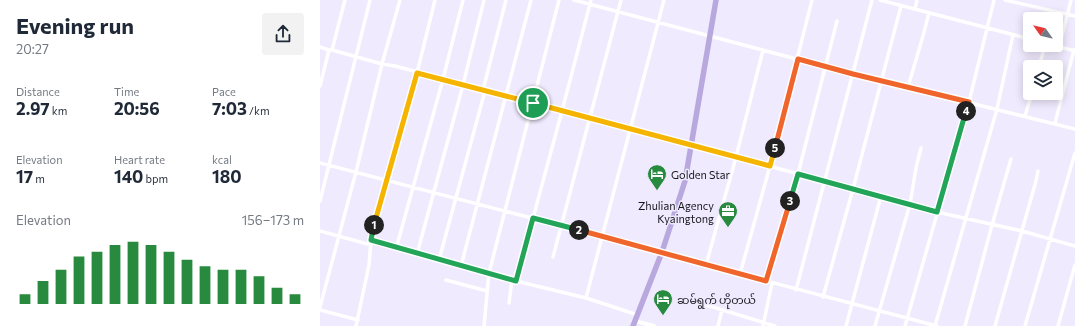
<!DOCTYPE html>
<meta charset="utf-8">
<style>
body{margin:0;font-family:Commissioner,"Noto Sans Myanmar",sans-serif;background:#f2f2f3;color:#1f2937;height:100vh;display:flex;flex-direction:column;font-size:15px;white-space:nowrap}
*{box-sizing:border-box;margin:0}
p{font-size:13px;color:#747a83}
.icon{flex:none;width:22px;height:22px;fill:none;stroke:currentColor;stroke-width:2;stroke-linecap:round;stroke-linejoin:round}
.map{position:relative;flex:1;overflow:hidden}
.drawer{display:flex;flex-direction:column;background:#fff;width:320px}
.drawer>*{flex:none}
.needle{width:26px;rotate:304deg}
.fabs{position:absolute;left:703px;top:12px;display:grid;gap:8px}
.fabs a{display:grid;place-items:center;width:40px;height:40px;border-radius:4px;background:#fff;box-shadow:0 2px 10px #0003;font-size:20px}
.pin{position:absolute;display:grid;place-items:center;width:34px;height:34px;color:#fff;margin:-17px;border:2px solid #fff;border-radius:50%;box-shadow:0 1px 4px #0007}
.km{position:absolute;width:20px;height:20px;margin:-10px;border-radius:50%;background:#222;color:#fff;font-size:11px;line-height:20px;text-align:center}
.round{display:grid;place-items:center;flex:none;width:42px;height:42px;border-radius:4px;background:#f2f2f3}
.headline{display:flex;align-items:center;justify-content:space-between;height:68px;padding:0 16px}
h1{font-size:22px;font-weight:700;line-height:30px}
.figures{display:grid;grid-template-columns:repeat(3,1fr);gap:6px;height:68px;padding:4px 16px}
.figures div{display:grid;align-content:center}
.figures b{font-size:17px;font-weight:700}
.figures small{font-size:11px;font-weight:400}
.figures p{font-size:11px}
.chart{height:112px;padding:8px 16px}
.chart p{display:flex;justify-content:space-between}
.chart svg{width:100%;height:72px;margin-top:4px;stroke:#288a3e;stroke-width:6}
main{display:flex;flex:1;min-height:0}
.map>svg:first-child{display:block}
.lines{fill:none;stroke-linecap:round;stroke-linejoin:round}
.minor{stroke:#fff;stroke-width:3.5}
.tertiary{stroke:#fff;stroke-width:4}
.trunk{stroke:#b8a8de;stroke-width:5.5}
.split-1-casing{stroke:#fff;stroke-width:8}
.split-2-casing{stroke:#fff;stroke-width:8}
.split-3-casing{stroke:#fff;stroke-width:8}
.split-4-casing{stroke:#fff;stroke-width:8}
.split-5-casing{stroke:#fff;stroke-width:8}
.split-6-casing{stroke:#fff;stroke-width:8}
.split-1{stroke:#f5b400;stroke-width:5}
.split-2{stroke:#22a559;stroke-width:5}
.split-3{stroke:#f0652b;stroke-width:5}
.split-4{stroke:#22a559;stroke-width:5}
.split-5{stroke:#f0652b;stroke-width:5}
.split-6{stroke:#f5b400;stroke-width:5}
.labels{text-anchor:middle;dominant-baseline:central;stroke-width:3;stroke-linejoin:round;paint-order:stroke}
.poi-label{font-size:11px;fill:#17151d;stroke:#efeafd;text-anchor:start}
</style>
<main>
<section class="drawer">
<div class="headline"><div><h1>Evening run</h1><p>20:27</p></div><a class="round"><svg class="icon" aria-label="share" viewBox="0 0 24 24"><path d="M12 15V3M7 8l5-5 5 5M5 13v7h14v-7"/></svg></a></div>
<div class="figures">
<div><p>Distance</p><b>2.97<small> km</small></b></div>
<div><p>Time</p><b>20:56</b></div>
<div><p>Pace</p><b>7:03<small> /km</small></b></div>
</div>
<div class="figures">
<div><p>Elevation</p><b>17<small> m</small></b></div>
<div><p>Heart rate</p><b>140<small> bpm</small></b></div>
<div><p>kcal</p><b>180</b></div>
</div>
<div class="chart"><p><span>Elevation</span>156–173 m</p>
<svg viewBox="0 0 160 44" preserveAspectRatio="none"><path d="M5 44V38M15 44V30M25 44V23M35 44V15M45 44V12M55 44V8M65 44V6M75 44V8M85 44V12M95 44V17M105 44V21M115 44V23M125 44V23M135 44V27M145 44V34M155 44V38"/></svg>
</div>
</section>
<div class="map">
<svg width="755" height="326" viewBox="0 0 755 326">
<rect width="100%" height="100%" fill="#efeafd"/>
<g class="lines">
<path class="minor" d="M254,0l279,74 222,55
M560,0l150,39
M685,0l70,16
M595,9l2,-9
M733,45l22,6
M0,47l9,3
M739,47l12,-47
M12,50l13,-50
M719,67l6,-22
M0,86l9,-36h3l50,14 13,2 486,130 56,16 85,19 53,15
M588,87l15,-51 6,-23
M163,90l23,-90
M705,116l7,-23
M735,123l19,-73
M0,163l342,89 44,13 231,61
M0,201l50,-201
M0,231l51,14
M51,240l145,41 70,17 52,17
M76,249l47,-170 20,-79
M97,254l46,-169 21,-85
M233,257l68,-257
M119,260l46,-169
M386,265l30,-108 27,-107
M141,266l70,-266
M420,274l30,-108 42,-166
M126,280l41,11
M196,281l46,-170 29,-111
M447,281l31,-107 39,-153
M476,290l76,-290
M503,297l30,-108 48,-183
M266,298l78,-298
M189,303l3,-23
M383,304l72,22
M0,307l36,-135 26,-108 18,-64
M0,310l38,10
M36,326l13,-61 2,-25 46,-167 18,-73
M164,326l5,-53 70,-273
M398,326l4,-16
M443,326l9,-43
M526,326l35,-130
M555,326l35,-122 6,-36 5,-20
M585,326l64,-224 25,-102
M615,326l62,-217 16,-74
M645,326l27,-101 19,-66
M675,326l41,-145 2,-10
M705,326l50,-173
M738,326l17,-61"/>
<path class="tertiary" d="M315,321l19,5"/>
<path class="trunk" d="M313,326l29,-74 23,-71 31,-181"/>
</g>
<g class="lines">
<g class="split-1-casing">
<path id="split-1" d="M54,225l43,-152 116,30"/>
</g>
<g class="split-2-casing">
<path id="split-2" d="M54,225l-3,15 145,41 17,-63 46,12"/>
</g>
<g class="split-3-casing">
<path id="split-3" d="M259,230l187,51 24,-80"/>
</g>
<g class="split-4-casing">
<path id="split-4" d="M470,201l8,-27 139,38 29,-101"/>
</g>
<g class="split-5-casing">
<path id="split-5" d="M455,148l23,-89 55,15 116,28 -3,9"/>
</g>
<g class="split-6-casing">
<path id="split-6" d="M213,103l237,63 5,-18"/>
</g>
<use href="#split-1" class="split-1"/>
<use href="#split-2" class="split-2"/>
<use href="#split-3" class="split-3"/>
<use href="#split-4" class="split-4"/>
<use href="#split-5" class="split-5"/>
<use href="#split-6" class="split-6"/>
</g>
<defs>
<g id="hotel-pin" transform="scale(1)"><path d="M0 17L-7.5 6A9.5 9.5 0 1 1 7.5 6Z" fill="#288a3e" stroke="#efeafd"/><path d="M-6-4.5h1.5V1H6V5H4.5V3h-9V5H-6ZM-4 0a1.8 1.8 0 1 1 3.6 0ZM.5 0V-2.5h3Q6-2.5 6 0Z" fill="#fff"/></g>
<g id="office-pin" transform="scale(1)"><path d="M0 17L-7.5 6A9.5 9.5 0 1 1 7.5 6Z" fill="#288a3e" stroke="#efeafd"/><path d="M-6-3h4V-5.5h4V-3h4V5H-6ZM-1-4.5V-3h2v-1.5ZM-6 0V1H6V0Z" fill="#fff"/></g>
</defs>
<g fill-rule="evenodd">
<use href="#hotel-pin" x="337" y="174"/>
<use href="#office-pin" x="408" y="211"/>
<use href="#hotel-pin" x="343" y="299"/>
</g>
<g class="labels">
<g class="poi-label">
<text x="351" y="174">Golden Star</text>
<text x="394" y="205" text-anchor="end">Zhulian Agency<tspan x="394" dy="13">Kyaingtong</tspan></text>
<text x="357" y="299">ဆမ်ရွက် ဟိုတယ်</text>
</g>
</g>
</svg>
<div class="fabs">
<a><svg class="needle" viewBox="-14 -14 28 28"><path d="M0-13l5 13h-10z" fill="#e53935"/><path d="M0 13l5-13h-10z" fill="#747a83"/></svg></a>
<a><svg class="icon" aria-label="layers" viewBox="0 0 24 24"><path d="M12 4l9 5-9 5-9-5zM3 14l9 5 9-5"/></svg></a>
</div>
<div class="pin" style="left:213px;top:103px;background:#1e9e55"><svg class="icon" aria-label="arrive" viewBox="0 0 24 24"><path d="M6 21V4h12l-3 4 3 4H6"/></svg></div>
<b class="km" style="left:54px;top:225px">1</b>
<b class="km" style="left:259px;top:230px">2</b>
<b class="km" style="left:470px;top:201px">3</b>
<b class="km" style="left:646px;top:111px">4</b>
<b class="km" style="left:455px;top:148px">5</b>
</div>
</main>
